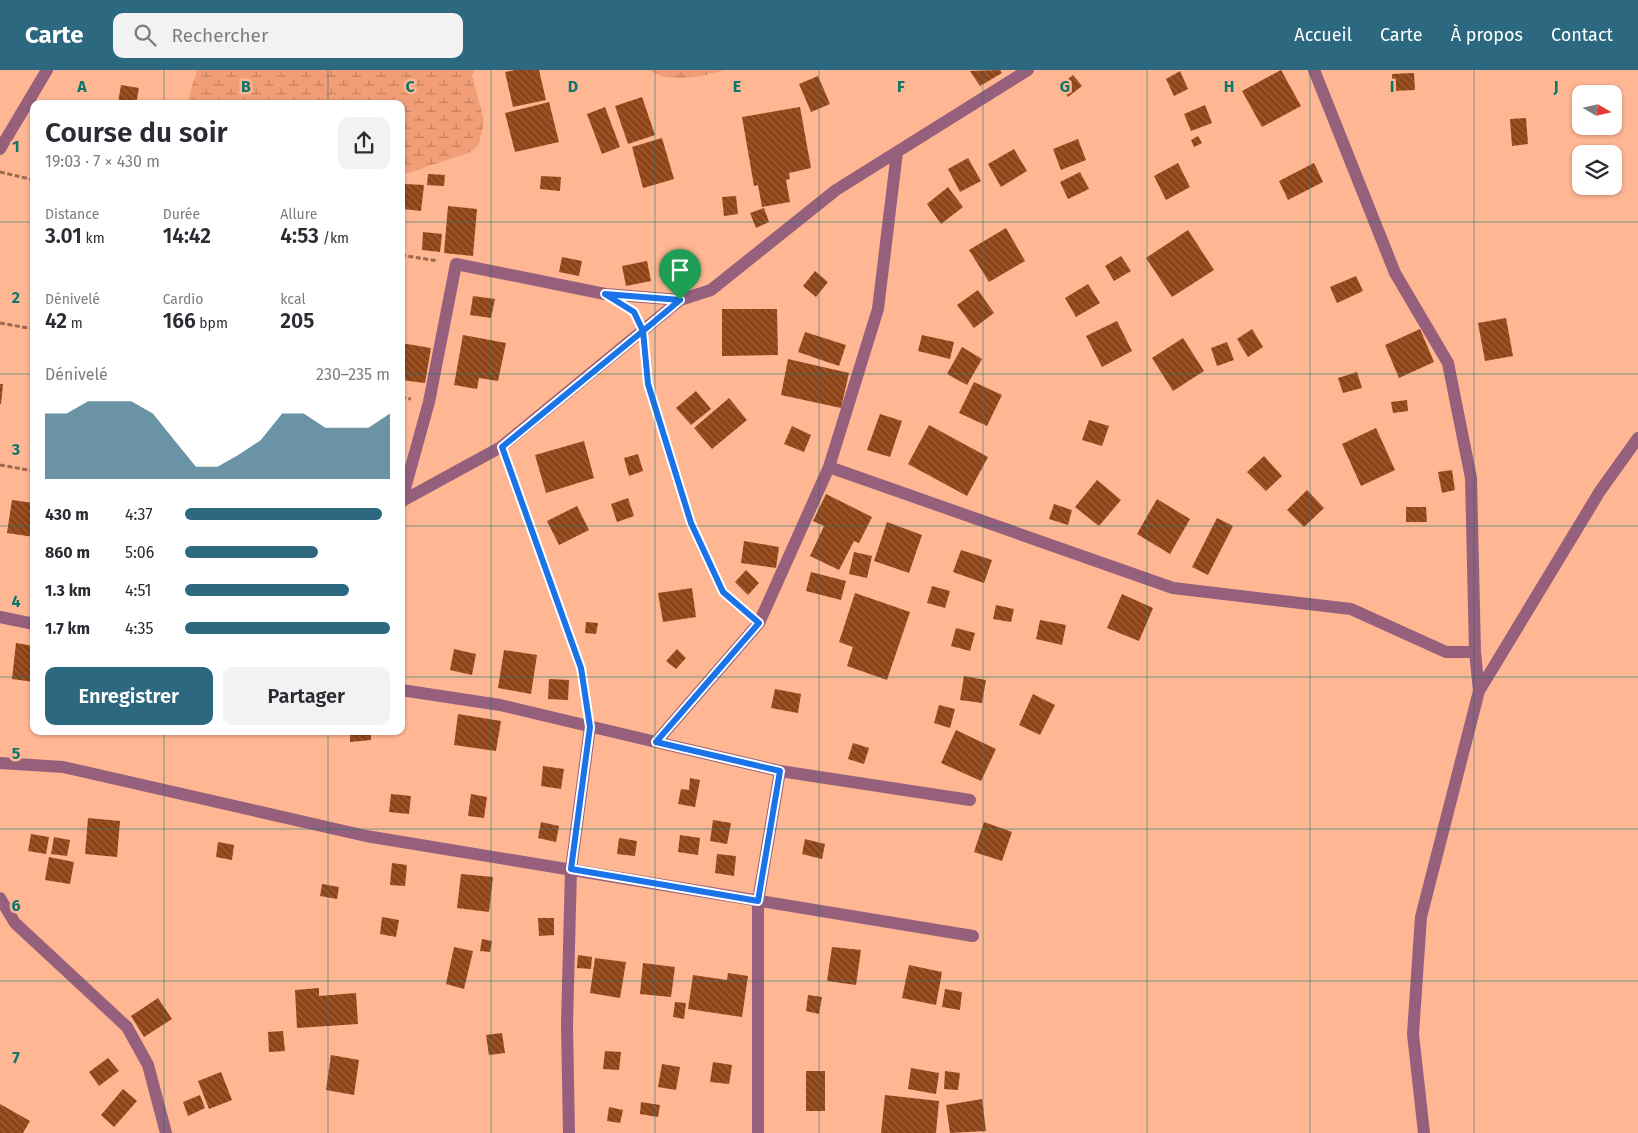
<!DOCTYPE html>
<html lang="fr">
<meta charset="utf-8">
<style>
body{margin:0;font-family:"Fira Sans",sans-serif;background:#f2f2f3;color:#2b2b33;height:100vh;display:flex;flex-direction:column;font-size:19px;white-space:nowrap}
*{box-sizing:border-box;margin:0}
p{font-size:16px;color:#7c7c81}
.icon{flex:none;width:28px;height:28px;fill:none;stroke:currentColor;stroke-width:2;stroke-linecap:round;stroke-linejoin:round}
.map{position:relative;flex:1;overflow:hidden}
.drawer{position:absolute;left:30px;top:30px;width:375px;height:635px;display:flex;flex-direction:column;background:#fff;border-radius:10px;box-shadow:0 1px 4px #0004}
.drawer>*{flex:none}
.needle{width:32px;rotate:99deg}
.tools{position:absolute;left:1572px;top:15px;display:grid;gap:10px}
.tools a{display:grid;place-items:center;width:50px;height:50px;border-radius:10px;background:#fff;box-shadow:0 1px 4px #0004;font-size:25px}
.pin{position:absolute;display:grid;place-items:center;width:42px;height:42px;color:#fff;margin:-51px -21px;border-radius:50% 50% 50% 0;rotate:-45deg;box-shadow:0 0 5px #0007}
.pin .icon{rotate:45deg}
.round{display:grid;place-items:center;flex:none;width:52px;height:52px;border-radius:10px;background:#f2f2f3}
.headline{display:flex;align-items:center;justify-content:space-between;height:85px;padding:0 15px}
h1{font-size:28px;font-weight:600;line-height:38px}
.stats{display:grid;grid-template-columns:repeat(3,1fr);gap:8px;height:85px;padding:5px 15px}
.stats div{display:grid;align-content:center}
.stats b{font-size:21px;font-weight:600}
.stats small{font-size:14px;font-weight:400}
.stats p{font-size:14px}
.chart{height:140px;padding:10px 15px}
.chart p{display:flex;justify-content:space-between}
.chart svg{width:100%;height:90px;margin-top:5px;fill:#2c6880;opacity:.7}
.action{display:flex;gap:10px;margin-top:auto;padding:10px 15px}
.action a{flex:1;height:58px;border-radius:10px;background:#2c6880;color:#fff;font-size:20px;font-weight:600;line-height:58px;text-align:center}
.action a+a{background:#f2f2f3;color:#2b2b33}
ul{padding:0 15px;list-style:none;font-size:16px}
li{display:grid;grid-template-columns:80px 60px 1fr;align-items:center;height:38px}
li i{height:12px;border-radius:6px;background:#2c6880}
header{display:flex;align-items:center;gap:30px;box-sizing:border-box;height:70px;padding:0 25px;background:#2c6880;color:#fff}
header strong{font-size:24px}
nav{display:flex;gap:28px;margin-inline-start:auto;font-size:18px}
.search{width:350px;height:45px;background:#f2f2f3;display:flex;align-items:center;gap:12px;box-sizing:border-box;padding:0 18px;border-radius:10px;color:#7c7c81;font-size:19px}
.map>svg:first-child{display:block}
.wetland{fill:url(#wetland-marsh)}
.building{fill:url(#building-back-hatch)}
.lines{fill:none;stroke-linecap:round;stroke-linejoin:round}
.path{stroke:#9a6950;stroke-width:3;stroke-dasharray:5 2.5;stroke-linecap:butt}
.minor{stroke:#96607d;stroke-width:12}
.route-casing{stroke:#fff;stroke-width:10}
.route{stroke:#1a73e8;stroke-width:6}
.grid{fill:none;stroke:#0f766e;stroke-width:1;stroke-opacity:0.55}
.grid-label{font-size:16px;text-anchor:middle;font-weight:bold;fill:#0f766e;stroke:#feb693;stroke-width:5;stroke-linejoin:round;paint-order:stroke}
</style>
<header>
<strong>Carte</strong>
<div class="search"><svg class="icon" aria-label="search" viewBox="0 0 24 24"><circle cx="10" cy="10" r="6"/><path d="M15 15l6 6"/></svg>Rechercher</div>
<nav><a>Accueil</a><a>Carte</a><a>À propos</a><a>Contact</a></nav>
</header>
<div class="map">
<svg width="1638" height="1063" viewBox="0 0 1638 1063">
<defs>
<pattern id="wetland-marsh" width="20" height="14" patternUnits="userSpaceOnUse" patternTransform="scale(1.25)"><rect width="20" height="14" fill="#f19e76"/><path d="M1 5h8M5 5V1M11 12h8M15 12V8" fill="none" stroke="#c4805f"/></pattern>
<pattern id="building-back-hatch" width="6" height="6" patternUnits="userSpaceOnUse" patternTransform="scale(1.25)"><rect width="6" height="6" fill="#904315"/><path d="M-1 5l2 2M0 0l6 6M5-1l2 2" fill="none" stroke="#9c613d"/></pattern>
</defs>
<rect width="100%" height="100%" fill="#feb693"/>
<path class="wetland" d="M197,0h278l-3,5 12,46 -5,23 -8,8 -63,21h-7v-69h-214z
M649,0h77c-26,6 -52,15 -77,0z"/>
<path class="building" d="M515,0h24l7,30 -33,7 -8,-35z
M1000,0l2,3 -22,13 -10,-15z
M1281,0l20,36 -39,21 -20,-36z
M1180,1l8,18 -14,7 -8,-17z
M1414,3l1,17 -23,1v-17z
M1073,5l9,11 -14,11 -8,-12z
M818,6l12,28 -19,8 -12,-28z
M121,15l18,3 -3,16 -18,-1z
M642,27l13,38 -27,9 -13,-38z
M549,32l10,40 -44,10 -10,-39z
M1205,35l7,18 -21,8 -7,-17z
M605,37l15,40 -18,7 -15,-40z
M800,37l11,61 -22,5 1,6 -4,1 4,22 -28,5 -4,-22 -4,1 -12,-69z
M1526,48l2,26 -16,2 -2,-27z
M1198,66l4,7 -8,4 -3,-7z
M662,68l12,41 -31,9 -11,-41z
M1078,69l8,21 -25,10 -8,-21z
M1014,79l13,22 -26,16 -13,-23z
M968,88l13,23 -21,11 -12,-23z
M1178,93l12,24 -24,13 -12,-24z
M1314,93l9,19 -35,18 -9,-19z
M1080,102l9,17 -21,10 -8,-17z
M428,104l17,1 -1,11 -17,-1z
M541,106l20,1 -1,14 -20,-2z
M405,114l19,1 -3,26 -18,-2z
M948,117l15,20 -22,17 -14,-20z
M736,126l2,18 -14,2 -2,-19z
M448,136l29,3 -4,47 -29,-3z
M764,138l5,14 -13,6 -6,-15z
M1006,158l19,33 -36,21 -20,-32z
M1188,160l26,40 -42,27 -26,-39z
M423,162l19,2 -2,18 -18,-2z
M1121,186l10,15 -17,10 -9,-15z
M562,187l20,4 -3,15 -20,-4z
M647,191l4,20 -25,5 -4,-20z
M815,201l13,11 -12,15 -13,-11z
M1356,206l7,15 -26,12 -7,-16z
M1088,214l12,19 -24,14 -11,-19z
M978,220l16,23 -20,15 -17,-23z
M473,226l22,3 -4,19 -21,-3z
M722,239h55l1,46 -56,1z
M1506,248l7,38 -28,5 -7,-38z
M1117,251l15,30 -30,16 -16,-31z
M1252,259l11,18 -15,10 -11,-18z
M1420,259l14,33 -35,16 -14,-33z
M805,262l41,13 -7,21 -41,-14z
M463,265l43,8 -8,38 -19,-3 -2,11 -23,-4z
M922,265l32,7 -4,17 -32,-8z
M1183,268l21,33 -31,20 -21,-33z
M1227,272l7,18 -17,6 -6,-18z
M401,273l30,5 -6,35 -24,-3z
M962,277l20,12 -15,26 -20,-11z
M788,289l61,14 -8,35 -60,-13z
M1357,302l5,16 -19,5 -5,-15z
M974,312l28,13 -15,31 -28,-13z
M0,314h3l-2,20h-1z
M696,321l15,18 -20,16 -15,-17z
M729,328l18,22 -35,29 -18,-21z
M1407,330l1,11 -15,2 -2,-11z
M880,344l22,7 -12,36 -23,-7z
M1089,350l20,6 -7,20 -20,-6z
M929,355l59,32 -21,39 -59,-32z
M792,356l19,9 -7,17 -20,-8z
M1376,358l19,42 -34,16 -19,-42z
M584,371l10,37 -48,15 -11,-38z
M638,384l5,17 -14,5 -5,-18z
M1264,386l18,20 -16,15 -19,-19z
M1452,400l3,20 -13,3 -4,-21z
M1097,410l24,20 -22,26 -24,-19z
M1307,420l17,18 -20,19 -17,-17z
M826,424l46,23 -13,26 -5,-2 -15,29 -29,-14 14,-30 -11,-5z
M628,428l6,18 -17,6 -6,-18z
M1157,429l33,20 -20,35 -33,-20z
M12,430l22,3v34l-27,-4z
M1054,434l18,6 -4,15 -19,-6z
M577,436l12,24 -30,15 -12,-24z
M1406,437h20l1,15h-21z
M1217,448l16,8 -25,49 -16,-8z
M887,452l35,13 -13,38 -35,-12z
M744,471l35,6 -3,21 -35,-5z
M961,480l31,10 -8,23 -31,-11z
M854,482l18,4 -5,22 -18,-4z
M746,500l13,13 -11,12 -13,-13z
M811,502l35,9 -5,19 -35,-9z
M932,516l18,5 -5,17 -18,-5z
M692,518l4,29 -33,5 -5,-29z
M855,523l55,19 -23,68 -40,-14 6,-19 -14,-5z
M1122,524l31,14 -14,33 -32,-13z
M996,535l18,4 -3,13 -18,-3z
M1040,550l26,5 -4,20 -26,-6z
M586,552l12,1 -2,11 -11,-1z
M956,558l19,5 -5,18 -19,-5z
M16,573l18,3v36l-22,-3z
M454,579l22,5 -4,21 -22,-5z
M677,579l9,9 -10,11 -10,-8z
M504,580l33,5 -6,39 -33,-6z
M964,606l22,4 -4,23 -22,-3z
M549,609l20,1 -1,20 -20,-1z
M775,619l26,5 -3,19 -27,-5z
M1033,624l22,11 -15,30 -21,-10z
M939,635l16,4 -5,19 -16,-5z
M458,644l43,7 -5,30 -42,-6z
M956,660l40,19 -15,32 -40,-18z
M350,661h21v9l-21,2z
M853,673l16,5 -5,16 -16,-5z
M543,696l21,3 -3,20 -20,-3z
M690,708l10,2 -5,27 -17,-3 3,-15 8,1z
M391,724l20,2 -2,18 -20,-2z
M471,724l16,3 -3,21 -16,-2z
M88,748l32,3 -3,36 -32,-3z
M713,750l18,3 -4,21 -17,-3z
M541,752l18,4 -3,16 -18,-4z
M984,752l28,10 -10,29 -28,-9z
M31,764l18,3 -3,17 -18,-3z
M680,765l20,3 -2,17 -20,-3z
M54,767l16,3 -3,16 -16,-2z
M619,768l18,3 -2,15 -18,-2z
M805,769l20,5 -3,15 -20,-5z
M218,772l16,3 -2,15 -16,-3z
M717,784l19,2 -2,20 -19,-3z
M49,787l25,5 -4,22 -25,-4z
M392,793l15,2 -2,21 -15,-1z
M461,804l32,3 -4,35 -32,-4z
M322,814l17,3 -2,12 -17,-3z
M382,847l17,3 -3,17 -16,-3z
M538,848h16v17l-15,1z
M482,869l10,2 -2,11 -10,-1z
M454,877l19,4 -9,38 -18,-5z
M832,877l29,3 -5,35 -29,-4z
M578,885l14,2 -1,12 -14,-1z
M595,888l31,4 -6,36 -30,-5z
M643,893l32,4 -4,30 -31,-3z
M909,895l33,7 -6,33 -34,-7z
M728,903l20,3 -6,41 -54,-8 5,-34 34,5z
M319,918v8l37,-3 2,31 -61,4 -2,-38z
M945,919l17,3 -2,18 -18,-3z
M808,925l14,2 -3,17 -13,-3z
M158,928l14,21 -28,18 -13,-21z
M675,932l11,1 -2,16 -11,-2z
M283,961l2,20 -16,1 -1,-20z
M502,963l3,20 -16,2 -3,-20z
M605,981l16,1 -2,18 -16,-1z
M331,985l28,5 -5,35 -28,-5z
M108,988l11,13 -20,15 -10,-14z
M713,992l19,3 -3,19 -19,-2z
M662,994l18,3 -4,23 -18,-3z
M911,998l28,5 -3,21 -28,-5z
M806,1001h19v40h-19z
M945,1001l15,2 -2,17 -14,-1z
M221,1002l11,28 -23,9 -11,-28z
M123,1019l14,12 -23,26 -13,-12z
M200,1025l5,13 -17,8 -5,-14z
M885,1025l54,6 -3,32h-55z
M982,1029l4,32 -36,2 -4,-28z
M641,1032l19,3 -2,12 -18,-3z
M0,1034l30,17 -7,12h-23z
M609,1037l14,3 -3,13 -13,-2z"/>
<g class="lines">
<path class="path" d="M0,102l34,8
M401,185l37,6
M0,253l34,6
M645,283l4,30 42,140 32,70 20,16
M401,327l10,2
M0,395l34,6
M508,396l73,202 6,39"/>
<path class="minor" d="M1314,0l81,203 53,90 23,115 4,174 4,39
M0,79l47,-79
M829,397l344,121 178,21 95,43h29
M404,430l97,-53 179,-147
M401,433l28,-101 27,-138 149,30 75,6 31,-10 125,-100 192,-120
M0,547l34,7
M401,620l99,15 156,37 103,-119 70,-156 49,-158 19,-157
M656,672l124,29 190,29
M0,693l63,4 303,69 607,100
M0,828l15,25 112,104 21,38 18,68
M569,1063l-2,-108 4,-156 19,-142
M758,1063v-232l22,-130
M1424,1063l-11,-99 8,-117 58,-226 121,-200 38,-53"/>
</g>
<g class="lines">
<g class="route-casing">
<path id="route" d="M680,230l-75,-6 29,18 9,19 -141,116 79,221 9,59 -19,142 187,32 22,-130 -124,-29 103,-119 -36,-31 -32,-69 -43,-139 -5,-53 37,-31"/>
</g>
<use href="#route" class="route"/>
</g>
<path class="grid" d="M164,0v34M328,0v34M491,0v1063M655,0v1063M819,0v1063M983,0v1063M1147,0v1063M1310,0v1063M1474,0v1063M0,152h34M401,152h1237M0,304h34M401,304h1237M0,456h34M401,456h1237M0,607h34M401,607h1237M164,661v402M328,661v402M0,759h1638M0,911h1638"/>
<g class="grid-label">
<text x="82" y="22">A</text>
<text x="246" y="22">B</text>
<text x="410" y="22">C</text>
<text x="573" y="22">D</text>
<text x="737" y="22">E</text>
<text x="901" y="22">F</text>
<text x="1065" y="22">G</text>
<text x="1229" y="22">H</text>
<text x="1392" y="22">I</text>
<text x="1556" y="22">J</text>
<text x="16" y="82">1</text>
<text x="16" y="233">2</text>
<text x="16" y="385">3</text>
<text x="16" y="537">4</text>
<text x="16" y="689">5</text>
<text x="16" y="841">6</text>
<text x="16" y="993">7</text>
</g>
</svg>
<div class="tools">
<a><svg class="needle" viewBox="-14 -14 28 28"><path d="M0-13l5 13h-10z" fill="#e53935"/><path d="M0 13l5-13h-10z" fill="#7c7c81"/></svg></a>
<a><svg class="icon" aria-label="layers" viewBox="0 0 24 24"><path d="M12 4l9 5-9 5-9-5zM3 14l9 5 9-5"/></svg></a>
</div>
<div class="pin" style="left:680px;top:230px;background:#1e9e55"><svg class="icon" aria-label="arrive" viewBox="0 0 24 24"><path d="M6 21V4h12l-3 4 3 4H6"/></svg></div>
<section class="drawer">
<div class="headline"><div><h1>Course du soir</h1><p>19:03 · 7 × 430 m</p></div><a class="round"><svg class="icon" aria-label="share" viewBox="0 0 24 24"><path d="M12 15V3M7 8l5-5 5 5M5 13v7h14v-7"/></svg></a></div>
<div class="stats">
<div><p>Distance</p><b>3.01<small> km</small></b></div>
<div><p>Durée</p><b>14:42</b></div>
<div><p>Allure</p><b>4:53<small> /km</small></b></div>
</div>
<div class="stats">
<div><p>Dénivelé</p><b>42<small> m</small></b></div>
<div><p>Cardio</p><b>166<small> bpm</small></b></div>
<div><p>kcal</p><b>205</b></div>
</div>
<div class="chart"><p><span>Dénivelé</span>230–235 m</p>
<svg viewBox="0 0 160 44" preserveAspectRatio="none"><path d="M0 44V12L10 12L20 6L30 6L40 6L50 12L60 25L70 38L80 38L90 32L100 25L110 12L120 12L130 19L140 19L150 19L160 12V44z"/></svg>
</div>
<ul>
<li><b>430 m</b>4:37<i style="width:96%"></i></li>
<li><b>860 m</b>5:06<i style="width:65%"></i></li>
<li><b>1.3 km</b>4:51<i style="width:80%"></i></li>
<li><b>1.7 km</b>4:35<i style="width:100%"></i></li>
</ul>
<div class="action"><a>Enregistrer</a><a>Partager</a></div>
</section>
</div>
